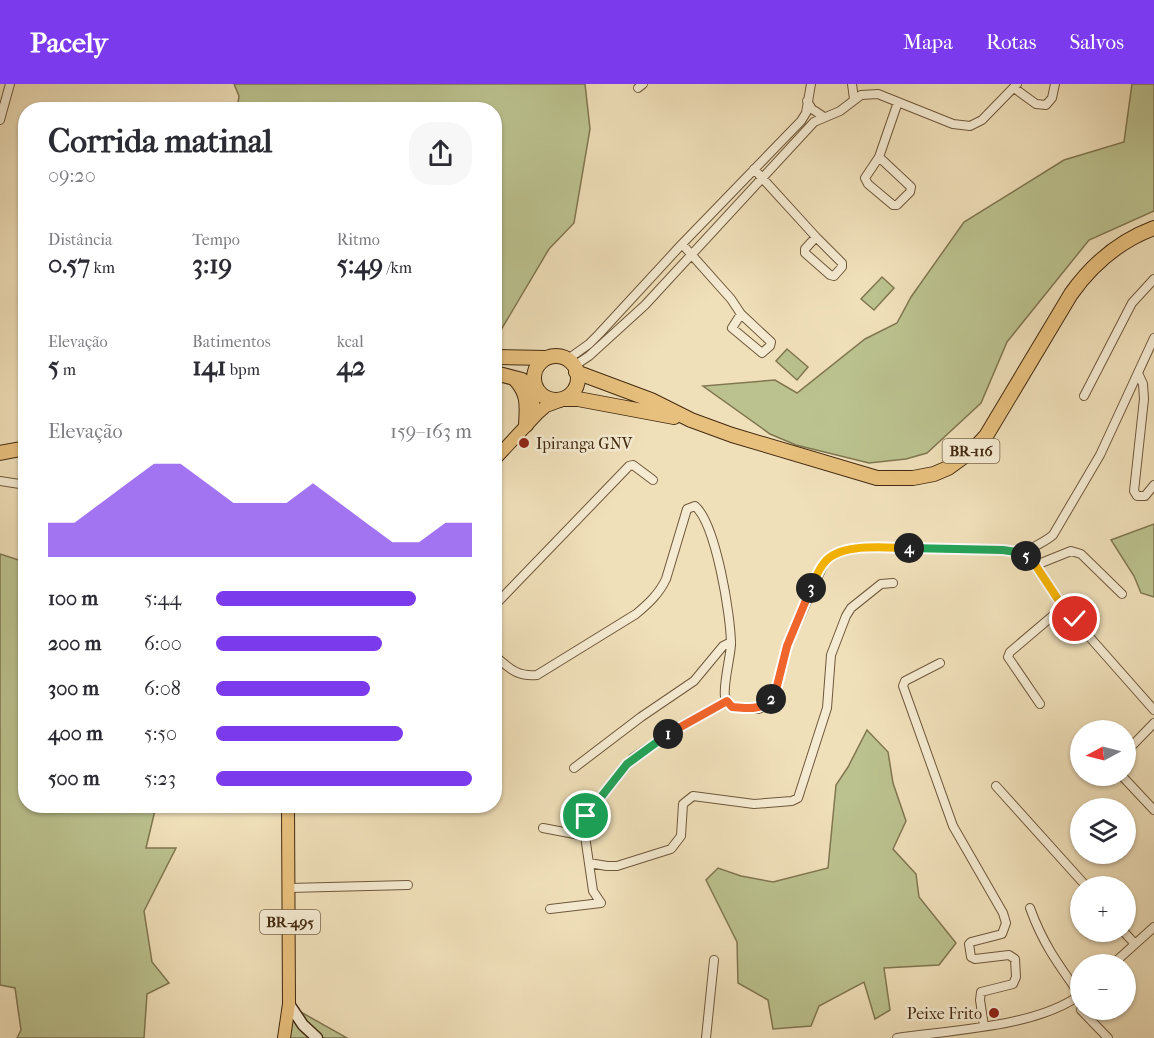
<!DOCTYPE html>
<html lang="pt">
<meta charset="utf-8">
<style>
body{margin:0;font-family:"IM FELL French Canon",serif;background:#f7f7f7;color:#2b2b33;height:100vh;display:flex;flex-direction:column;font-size:22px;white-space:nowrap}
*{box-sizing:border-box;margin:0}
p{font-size:20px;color:#7c7c81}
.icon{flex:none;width:33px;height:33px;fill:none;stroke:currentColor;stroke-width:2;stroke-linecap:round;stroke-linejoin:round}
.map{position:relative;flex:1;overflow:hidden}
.side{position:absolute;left:18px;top:18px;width:484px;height:711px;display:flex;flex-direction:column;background:#fff;border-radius:24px;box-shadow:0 2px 4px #0004}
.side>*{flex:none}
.needle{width:39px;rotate:263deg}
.tools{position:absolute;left:1070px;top:636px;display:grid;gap:12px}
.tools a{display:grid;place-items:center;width:66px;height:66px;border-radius:50%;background:#fff;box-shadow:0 2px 4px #0004;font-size:30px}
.pin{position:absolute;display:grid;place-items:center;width:51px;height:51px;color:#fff;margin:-26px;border:3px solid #fff;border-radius:50%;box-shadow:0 2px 6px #0007}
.km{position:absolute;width:30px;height:30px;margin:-15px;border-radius:50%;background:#222;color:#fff;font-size:16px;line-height:30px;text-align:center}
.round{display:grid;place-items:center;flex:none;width:63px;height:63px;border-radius:24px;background:#f7f7f7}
.overview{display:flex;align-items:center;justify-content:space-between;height:102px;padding:0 30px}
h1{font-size:33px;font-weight:700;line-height:45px}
.figures{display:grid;grid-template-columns:repeat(3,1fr);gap:9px;height:102px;padding:6px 30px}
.figures div{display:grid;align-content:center}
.figures b{font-size:26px;font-weight:700}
.figures small{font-size:16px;font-weight:400}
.figures p{font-size:16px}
.chart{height:168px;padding:12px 30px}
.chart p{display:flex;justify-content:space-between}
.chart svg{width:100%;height:108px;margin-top:6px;fill:#7c3aed;opacity:.7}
ul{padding:0 30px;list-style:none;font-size:20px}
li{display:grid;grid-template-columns:96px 72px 1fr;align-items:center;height:45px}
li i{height:15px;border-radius:8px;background:#7c3aed}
header{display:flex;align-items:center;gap:36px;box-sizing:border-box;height:84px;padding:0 30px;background:#7c3aed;color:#fff}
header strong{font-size:28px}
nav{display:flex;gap:33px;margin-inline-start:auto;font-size:21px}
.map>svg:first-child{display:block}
.green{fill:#bbc28f;stroke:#807650;stroke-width:1.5}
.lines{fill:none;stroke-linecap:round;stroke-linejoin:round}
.street-casing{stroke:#6f583b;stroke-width:10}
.secondary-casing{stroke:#442b11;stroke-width:13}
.primary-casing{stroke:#442b11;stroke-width:14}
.highway-casing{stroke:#442b11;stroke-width:16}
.street{stroke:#f5ebd2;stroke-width:8}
.secondary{stroke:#f5ebd2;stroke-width:10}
.primary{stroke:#e8c07d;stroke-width:12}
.highway{stroke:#e8c07d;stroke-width:14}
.split-1-casing{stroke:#fff;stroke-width:12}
.split-2-casing{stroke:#fff;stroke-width:12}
.split-3-casing{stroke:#fff;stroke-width:12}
.split-4-casing{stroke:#fff;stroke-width:12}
.split-5-casing{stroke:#fff;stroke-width:12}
.split-6-casing{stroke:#fff;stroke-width:12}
.split-1{stroke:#22a559;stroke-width:8}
.split-2{stroke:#f0652b;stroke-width:8}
.split-3{stroke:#f0652b;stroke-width:8}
.split-4{stroke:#f5b400;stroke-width:8}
.split-5{stroke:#22a559;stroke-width:8}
.split-6{stroke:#f5b400;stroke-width:8}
.poi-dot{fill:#8f2418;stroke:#f5ebd2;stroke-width:2}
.labels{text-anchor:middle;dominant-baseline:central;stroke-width:5;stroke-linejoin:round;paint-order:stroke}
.shield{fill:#f5ebd2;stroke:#79654b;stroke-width:1.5}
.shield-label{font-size:15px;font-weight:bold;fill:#442b11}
.poi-label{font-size:16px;fill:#442b11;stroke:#f5ebd2;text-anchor:start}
</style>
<header>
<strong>Pacely</strong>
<nav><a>Mapa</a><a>Rotas</a><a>Salvos</a></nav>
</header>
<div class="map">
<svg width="1154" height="954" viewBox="0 0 1154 954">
<rect width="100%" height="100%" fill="#f0e0ba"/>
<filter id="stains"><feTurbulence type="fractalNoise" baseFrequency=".00333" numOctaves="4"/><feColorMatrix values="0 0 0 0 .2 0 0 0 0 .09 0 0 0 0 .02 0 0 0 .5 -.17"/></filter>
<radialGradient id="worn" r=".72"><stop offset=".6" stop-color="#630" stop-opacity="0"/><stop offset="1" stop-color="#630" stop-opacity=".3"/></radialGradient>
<path class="green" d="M234,0h351l5,45 -16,94 -25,26 -51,86h-3v-225l-258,-1 2,-13z
M1132,0h22v127l-65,29 -82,102 -26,61 -54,50 -21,6 -37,4 -73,-18 -26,-11 -67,-48 72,-6 22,13 68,-54 32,-16 14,-26 53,-75 100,-62 60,-18z
M882,193l12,11 -20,22 -13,-11z
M787,265l21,18 -11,13 -21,-19z
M1154,440v73l-13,-4 -7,-17 -23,-36z
M0,470l25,8 1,244h130l-10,42h30l-32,63 8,51 17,21 -22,11 -3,44h-127l4,-8 -6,-42 -15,-3z
M867,646l21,22 5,31 13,38 -13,28 23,25 3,23 37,46 -17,22 -55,3 6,42 -15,9 -11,-37 -45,24 -8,20 -38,3 -5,-29 -30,-17 -1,-41 -31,-62 12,-12 23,8 32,6 55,-14 8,-83 12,-18z
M283,918l64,36h-67z"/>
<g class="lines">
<g class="street-casing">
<path id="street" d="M852,0l2,15
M638,4l5,-4
M1014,4l22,16 10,1 6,-7 3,-14
M807,17l5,8 12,8
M0,36l10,-36
M879,73l32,30 -1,5 -13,13h-4l-25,-21 -3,-6 14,-21 19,-55
M754,85l62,68 -11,12v4l25,22 4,1 8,-9v-4l-26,-26
M682,160l49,55 10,15 30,28 -1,4 -8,7 -30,-25 9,-14
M568,275l21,-15 10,-10 83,-90 119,-123 5,-8 5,-29
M574,282l15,-10 56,-51 169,-183 26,-11 21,-16 17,-1 75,30 17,2 12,-6 35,-36
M1138,289l5,11 1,15 -10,92 3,5h8l9,-11
M1084,312l48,-93 22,-24
M0,397l26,4
M1023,471c9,-9 21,-12 30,-20l47,-80 54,-117
M1036,481l35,-14 10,3 41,40
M495,521l134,-139 4,-1 20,15
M495,572c14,12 22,21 42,19l99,-61c12,-10 23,-20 30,-35l21,-70 8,-3c21,18 36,110 36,139 -1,13 -8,41 -6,51 1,4 4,7 8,11l25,2 5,-2 12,-13 12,-48 38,-85 9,-7 25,-7 144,3 13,2 15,8 32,47 91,103
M940,579l-35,18 -2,5 50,140 50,87 3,10 -4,11 -31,8 -2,2 2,13 4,2 34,-4 6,4 1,18 -3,7 -32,8 -1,8 4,26
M1040,620l-32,-47 2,-5 53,-45
M1125,669l29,-30
M574,684l67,-51 53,-36 29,-35 8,-4
M1122,692l32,34
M996,702l90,100
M543,744l42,8
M589,779l18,3h10l54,-17 10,-13 2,-32 10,-8 61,8 38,-3 6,-3 29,-90 4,-53 15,-39 5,-8 30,-24 12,-1
M289,804l119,-3
M1030,824c13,36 28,56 50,87
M550,825l51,-6 -8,-12 -8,-55 1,-20 47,-58 46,-31 48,-26
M1124,848l11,12
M1113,880l41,-37
M1081,926l27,28
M706,954l8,-78
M897,954c55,-8 139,-11 183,-43"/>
</g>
<g class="secondary-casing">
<path id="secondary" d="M289,920l14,21 14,13"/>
</g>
<g class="primary-casing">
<path id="primary" d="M529,333l8,-28
M495,375l43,-46 8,-7 19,-7
M284,954l5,-34 -1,-198"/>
</g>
<g class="highway-casing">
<path id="highway" d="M534 294a22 22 0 1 1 44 0a22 22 0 1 1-44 0Z
M495,273l51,1
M576,288l75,28 40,20 41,15 145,43h36l21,-4 14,-6 26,-19 12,-13 85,-142c22,-31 48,-53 83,-66
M495,289l27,7
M515,295c14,15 12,27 11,46
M565,315h13l96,18
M0,369l26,-5"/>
</g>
<use href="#street" class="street"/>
<use href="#secondary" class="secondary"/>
<use href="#primary" class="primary"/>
<use href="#highway" class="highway"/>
</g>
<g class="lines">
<g class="split-1-casing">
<path id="split-1" d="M586,732l41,-52 41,-30"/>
</g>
<g class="split-2-casing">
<path id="split-2" d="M668,650l59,-33 5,6c16,1 28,4 39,-8"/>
</g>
<g class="split-3-casing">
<path id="split-3" d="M771,615l4,-5 12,-48 24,-58"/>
</g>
<g class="split-4-casing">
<path id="split-4" d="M811,504c4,-8 7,-18 13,-25 15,-21 62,-15 85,-15"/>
</g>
<g class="split-5-casing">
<path id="split-5" d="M909,464l94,2 13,2 10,4"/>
</g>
<g class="split-6-casing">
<path id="split-6" d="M1026,472l10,10 27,41 12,12"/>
</g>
<use href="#split-1" class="split-1"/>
<use href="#split-2" class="split-2"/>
<use href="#split-3" class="split-3"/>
<use href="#split-4" class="split-4"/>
<use href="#split-5" class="split-5"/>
<use href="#split-6" class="split-6"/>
</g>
<g class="poi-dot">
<circle cx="524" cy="359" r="6"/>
<circle cx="994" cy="929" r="6"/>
</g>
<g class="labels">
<g class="shield">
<rect x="942.5" y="355" width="57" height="24" rx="4.5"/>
<rect x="260" y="826" width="60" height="24" rx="4.5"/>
</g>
<g class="shield-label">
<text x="971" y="367">BR-116</text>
<text x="290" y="838">BR-495</text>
</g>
<g class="poi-label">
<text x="536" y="359">Ipiranga GNV</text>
<text x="982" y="929" text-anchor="end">Peixe Frito</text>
</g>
</g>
<rect width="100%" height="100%" filter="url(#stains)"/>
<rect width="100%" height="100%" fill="url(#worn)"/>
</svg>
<div class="tools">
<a><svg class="needle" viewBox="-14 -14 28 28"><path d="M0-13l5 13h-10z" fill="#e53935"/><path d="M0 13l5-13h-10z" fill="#7c7c81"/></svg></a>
<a><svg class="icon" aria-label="layers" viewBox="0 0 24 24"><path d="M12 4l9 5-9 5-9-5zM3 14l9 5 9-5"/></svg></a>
<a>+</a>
<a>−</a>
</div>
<div class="pin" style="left:586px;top:732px;background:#1e9e55"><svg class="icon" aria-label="arrive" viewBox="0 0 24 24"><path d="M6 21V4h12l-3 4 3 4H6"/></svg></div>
<div class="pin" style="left:1075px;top:535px;background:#d93025"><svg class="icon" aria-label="check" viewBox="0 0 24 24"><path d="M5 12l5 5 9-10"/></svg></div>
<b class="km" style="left:668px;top:650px">1</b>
<b class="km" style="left:771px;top:615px">2</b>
<b class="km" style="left:811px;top:504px">3</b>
<b class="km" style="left:909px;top:464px">4</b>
<b class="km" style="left:1026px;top:472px">5</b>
<section class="side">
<div class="overview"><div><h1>Corrida matinal</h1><p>09:20</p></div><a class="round"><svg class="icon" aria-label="share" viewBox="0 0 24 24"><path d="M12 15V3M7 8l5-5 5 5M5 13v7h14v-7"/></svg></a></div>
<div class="figures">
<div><p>Distância</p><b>0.57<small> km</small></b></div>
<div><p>Tempo</p><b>3:19</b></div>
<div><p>Ritmo</p><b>5:49<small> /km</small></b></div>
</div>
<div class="figures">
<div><p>Elevação</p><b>5<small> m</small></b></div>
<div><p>Batimentos</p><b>141<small> bpm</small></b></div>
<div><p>kcal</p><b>42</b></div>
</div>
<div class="chart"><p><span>Elevação</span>159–163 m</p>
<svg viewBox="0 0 160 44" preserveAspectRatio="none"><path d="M0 44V30L10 30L20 22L30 14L40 6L50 6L60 14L70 22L80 22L90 22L100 14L110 22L120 30L130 38L140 38L150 30L160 30V44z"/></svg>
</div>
<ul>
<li><b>100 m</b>5:44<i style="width:78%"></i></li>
<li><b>200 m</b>6:00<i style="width:65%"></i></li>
<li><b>300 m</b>6:08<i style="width:60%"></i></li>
<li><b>400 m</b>5:50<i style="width:73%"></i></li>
<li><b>500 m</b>5:23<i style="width:100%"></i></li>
</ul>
</section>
</div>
